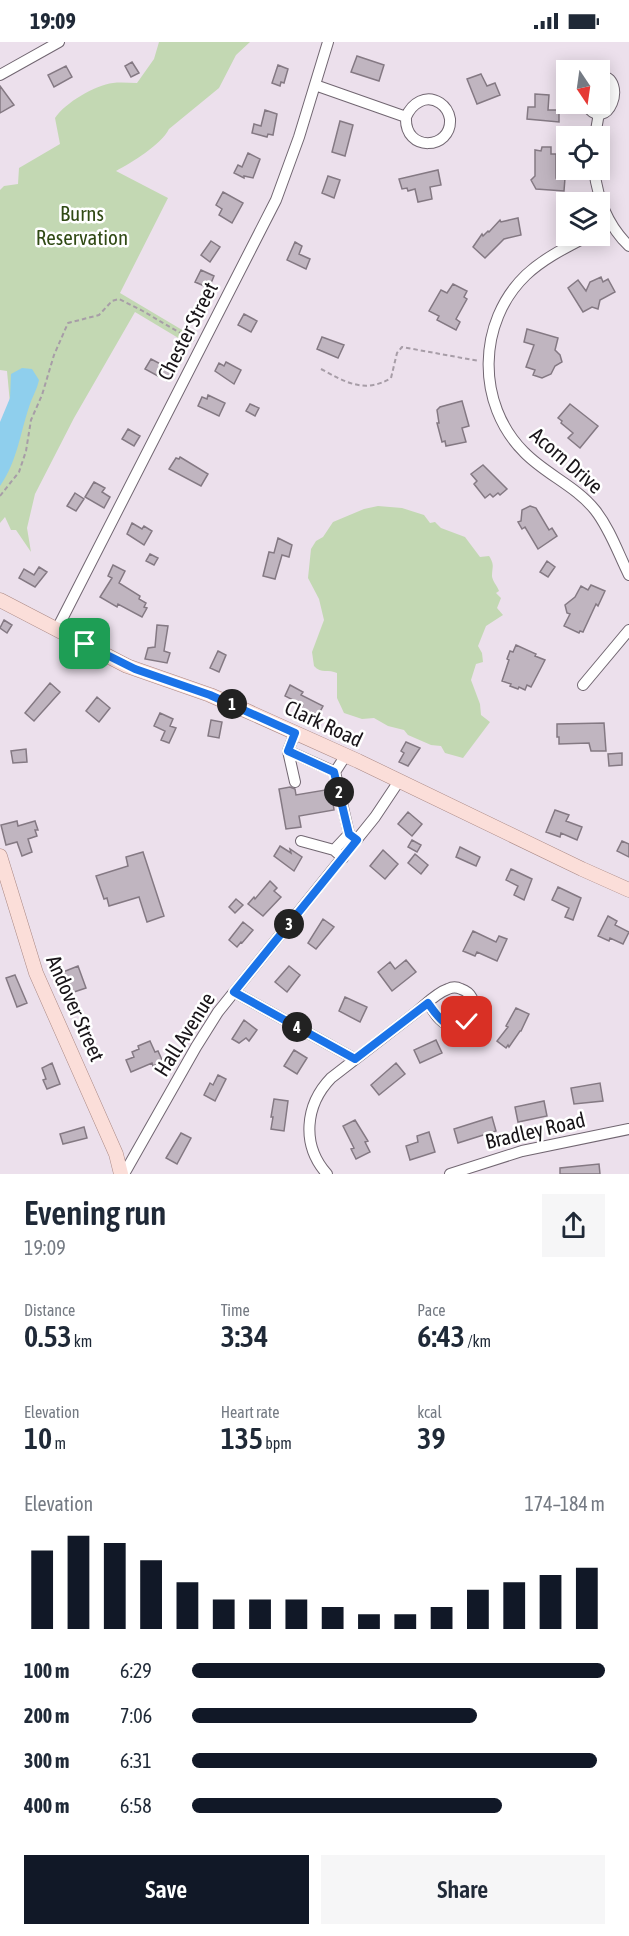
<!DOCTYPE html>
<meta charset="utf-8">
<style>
body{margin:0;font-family:"Asap Condensed",sans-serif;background:#f6f6f7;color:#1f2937;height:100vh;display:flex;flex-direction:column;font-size:22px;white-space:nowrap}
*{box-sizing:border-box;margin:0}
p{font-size:20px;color:#747a83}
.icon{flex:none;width:33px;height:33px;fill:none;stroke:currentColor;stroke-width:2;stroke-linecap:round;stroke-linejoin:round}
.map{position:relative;height:1132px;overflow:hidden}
.panel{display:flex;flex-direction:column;background:#fff;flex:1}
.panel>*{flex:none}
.needle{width:39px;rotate:167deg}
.controls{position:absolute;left:556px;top:18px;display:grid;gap:12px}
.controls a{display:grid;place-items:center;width:54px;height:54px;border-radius:0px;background:#fff;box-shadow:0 3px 15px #0003;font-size:30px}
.pin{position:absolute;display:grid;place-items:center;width:51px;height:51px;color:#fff;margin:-26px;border-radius:12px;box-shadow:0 3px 9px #0006}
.km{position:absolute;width:30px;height:30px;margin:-15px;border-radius:50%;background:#222;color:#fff;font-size:16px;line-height:30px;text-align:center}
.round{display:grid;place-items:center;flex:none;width:63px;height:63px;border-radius:0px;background:#f6f6f7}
.headline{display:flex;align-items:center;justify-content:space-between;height:102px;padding:0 24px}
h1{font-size:33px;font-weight:600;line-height:45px}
.figures{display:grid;grid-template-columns:repeat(3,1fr);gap:9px;height:102px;padding:6px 24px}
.figures div{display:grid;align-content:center}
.figures b{font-size:30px;font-weight:600}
.figures small{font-size:16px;font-weight:400}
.figures p{font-size:16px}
.chart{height:168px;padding:12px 24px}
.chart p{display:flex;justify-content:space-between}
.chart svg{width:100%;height:108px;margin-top:6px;stroke:#111827;stroke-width:6}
.cta{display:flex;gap:12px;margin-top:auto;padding:12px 24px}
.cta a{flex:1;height:69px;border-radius:0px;background:#111827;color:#fff;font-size:24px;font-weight:600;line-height:69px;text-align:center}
.cta a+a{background:#f6f6f7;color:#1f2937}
ul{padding:0 24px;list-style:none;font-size:20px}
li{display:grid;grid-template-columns:96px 72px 1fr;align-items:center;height:45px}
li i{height:15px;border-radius:8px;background:#111827}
.status{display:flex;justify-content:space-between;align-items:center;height:42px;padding:0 30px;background:#fff;direction:ltr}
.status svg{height:16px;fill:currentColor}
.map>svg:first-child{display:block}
.green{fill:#c3d8b3}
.water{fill:#8fcfed}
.building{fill:#c0b5c0;stroke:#847983;stroke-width:1.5}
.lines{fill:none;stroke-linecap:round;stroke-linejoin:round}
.minor-casing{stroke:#716671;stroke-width:12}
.major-casing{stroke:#aa8985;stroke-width:15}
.path{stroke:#a79da7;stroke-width:2;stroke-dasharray:4.5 3;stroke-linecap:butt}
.minor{stroke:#fff;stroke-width:10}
.major{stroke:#fbded9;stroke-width:14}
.route-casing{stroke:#fff;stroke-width:12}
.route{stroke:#1a73e8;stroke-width:8}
.labels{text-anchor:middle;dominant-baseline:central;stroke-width:5;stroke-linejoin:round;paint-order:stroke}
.park-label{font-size:21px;fill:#304a14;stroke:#fff}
.street-label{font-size:21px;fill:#181418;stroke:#fff}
</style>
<div class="status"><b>19:09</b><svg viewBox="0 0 49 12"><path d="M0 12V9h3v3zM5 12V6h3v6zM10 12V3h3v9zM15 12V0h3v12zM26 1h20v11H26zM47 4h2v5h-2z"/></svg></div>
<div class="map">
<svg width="629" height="1132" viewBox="0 0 629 1132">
<rect width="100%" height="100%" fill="#ece0ec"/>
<path class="green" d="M159,0h91l-14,13 -17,33 -50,41c-7,15 -38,34 -53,42l52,27 -48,95 74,44 -4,8 -55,-33 -61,106 -39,76 -8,34 4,24 -15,-22h-5l-6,-13 -5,6v-90l10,-30 -3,-32 -7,-1v-180l4,-4 14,-2 1,-16 41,-24 -5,-26c10,-15 40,-33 58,-35 8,-1 16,0 24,0l17,-24z
M378,464l24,2 22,7 6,8 5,-1 6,6 24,9 15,20 9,-1c6,9 3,11 3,20 0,4 5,10 7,15l-3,2 5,5 -4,10 6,7 -17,11 -8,20 4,7 1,9 -7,2 -5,16 9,24 1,11 9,7 -27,36 -18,-5 -4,-7 -10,-1 -23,-10 -4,-5 -16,-4 -14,-8 -12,1 -18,-6 -7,-15v-25c-8,-4 -16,1 -23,-7l-2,-14 12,-32 -5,-21 -11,-21 3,-29 5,-8 7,-4 10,-15 31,-13z"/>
<path class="water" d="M22,326l10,1 7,11c-2,10 -7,17 -10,27 -9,27 -12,55 -29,79v-64l10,-24 1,-24z"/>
<path class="building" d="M357,14l27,9 -5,16 -28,-9z
M132,20l7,11 -8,4 -6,-11z
M278,23l10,4 -4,14 -3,-1 -1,4 -8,-3z
M66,24l6,11 -18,10 -6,-12z
M481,32l6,12 8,-3 5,12 -23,9 -10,-25z
M0,44l14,19 -14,8z
M535,52l14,1 -1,15h11v12l-32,-3 1,-12h7z
M265,68l12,4 -4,21 -5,-1 -1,3 -15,-4 2,-9 7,2z
M340,79l13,4 -8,31 -13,-4z
M542,105h9v7h5v24h9l-1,13 -28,-2 -5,-9 4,-4v-26l6,1z
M248,111l12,6 -7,19 -9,-2v2l-10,-5 4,-8 4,2z
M438,128l3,15 -11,2 2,12 -14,3 -3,-13 -7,2 -1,-3 -5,1 -3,-10z
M328,134l12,4 -6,18 -12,-5z
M223,150l20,11 -11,20 -13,-8 3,-6 -6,-4z
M518,176l3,17 -17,4 -19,19 -12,-11 9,-13 1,2 5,-5 1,1 11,-12 1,2z
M211,199l9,6 -10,15 -9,-7z
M295,200l7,4 -3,8 11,5 -4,10 -19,-9z
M201,228l13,6 -5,12 -14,-6z
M601,235l2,5 5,-3 7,13 -15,8 -2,9 -6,-2 -9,5 -15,-24 10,-8 8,11 4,-9z
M453,242l14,7 -3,6 3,2 -11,20 4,3 -4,8 -19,-10 2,-4 -10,-5 12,-21 6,3z
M244,272l13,7 -6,11 -13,-7z
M527,287l31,9 -3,12 5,5 2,7 -7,4 -4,8 -9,4 -9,-3 2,-5 -9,-3 8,-22 -10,-3z
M322,295l22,8 -6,13 -21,-9z
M151,317l21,11 -5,11 -22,-12z
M226,320l15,8 -7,14 -19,-13 4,-8 5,3z
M208,353l17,8 -6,13 -21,-10 4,-9 5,2z
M462,359l7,25 -7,2 4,14 -20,4 -1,-5 -3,1 -5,-19h2l-2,-13 3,-3z
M250,362l9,4 -4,8 -9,-5z
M570,362l28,22 -18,22 -12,-10 5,-5 -12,-10 1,-2 -4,-3z
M128,387l12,7 -6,10 -12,-7z
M180,415l28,17 -7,12 -32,-17 7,-11 3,1z
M483,423l24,24 -7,6 -2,-2 -5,4 -3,-3 -5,4 -11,-14 3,-3 -6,-7z
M94,440l11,6 -3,4 8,5 -6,11 -19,-11z
M75,451l9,6 -8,12 -9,-5z
M530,464l6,2 13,22 3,-2 5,8 -19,13 -13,-22 -3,2 -4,-7 3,-1 1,-11z
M132,481l10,6 2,-3 8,5 -8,14 -17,-11z
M278,496l14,7 -3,12 -7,-2 -7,24 -12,-3 6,-24 5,1z
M150,512l8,4 -4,7 -8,-4z
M547,519l8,6 -7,10 -8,-5z
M113,523l12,6 -6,12 21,13 -1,3 7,4 -2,4 3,1 -5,9 -24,-13 -1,3 -17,-10 12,-19 -4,-2z
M39,525l8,5 -12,15 -16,-9 5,-9 10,6z
M591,543l14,6 -7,15 -2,-2 -13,28 -3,-1 -1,2 -15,-7 6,-12 -3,-1 -2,-8 10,-8 6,-11 7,4z
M4,578l8,5 -5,8 -7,-5z
M157,583l11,1 -4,25 6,2 -3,10 -22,-4 3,-11 7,-1z
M516,603l20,9 -1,2 10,4 -14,27 -4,-2 -2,5 -6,-3 -1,2 -8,-3 1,-2 -9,-3 7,-21 -2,-1 3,-8 3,1z
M218,609l8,4 -7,17 -9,-4z
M50,641l10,9 -26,29 -9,-8z
M290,643l13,7 -2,3 22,11 -8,15 -16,-9 4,-7 -18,-9z
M97,655l13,11 -11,14 -13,-11z
M160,671l13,6 -3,7 6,2 -7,15 -8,-3 4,-9 -11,-5z
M211,678l11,2 -3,16 -11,-2z
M604,681l2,28h-15l-2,-8 -30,1v-7h-2v-13z
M406,700l14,6 -12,18 -9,-4 5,-9 -3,-2z
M26,707l1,13 -14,1 -2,-12z
M622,711v12l-13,1 -1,-12z
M290,745l5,2 1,6 35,-6 3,21 -35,6 2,11 -15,2 -7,-40z
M555,768l14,5 -3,6 16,6 -5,13 -16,-7 -1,4 -14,-5z
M408,770l14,12 -10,12 -14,-12z
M17,779l1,5 17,-5 3,9h-3l2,6 -9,3 4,13 -10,4 -5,-14 -11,3 -5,-20z
M412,798l9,5 -4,7 -9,-5z
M622,799l7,3v13l-12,-6z
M280,804l11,7 -1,-4 12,8 -8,14 -20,-15z
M460,805l20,10 -4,9 -20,-9z
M383,808l15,14 -13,15 -15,-13z
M143,810l21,64 -17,6 -8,-25 -30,9 -2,-8 -3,1 -8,-23 32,-10 -2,-9z
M415,812l13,11 -7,9 -13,-11z
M511,827l21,10 -8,21 -10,-5 4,-9 -12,-6z
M270,839l7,7 -3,3 7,6 -18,19 -15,-12 6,-7 1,2z
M558,845l23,11 -8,22 -8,-3 4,-9 -17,-8z
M236,857l7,6 -8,8 -6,-6z
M608,874l9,5 -2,4 14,7 -6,12 -13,-6 -1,3 -11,-5z
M323,877l11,8 -18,22 -8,-6z
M243,880l10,8 -11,13 -1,-1 -4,5 -8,-7z
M473,889l23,11 3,-6 8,3 -10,22 -20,-9 -2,4 -12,-5z
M406,918l10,12 -24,19 -14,-19 12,-10 5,7z
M78,924l8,22 -15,5 -8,-21z
M289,924l11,9 -13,17 -12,-10z
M15,933l12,28 -10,4 -11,-29z
M345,955l22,10 -7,15 -21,-11z
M516,966l13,6 -8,17h-1l-11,16 -1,-2 -2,3 -9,-7 11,-14 -2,-1z
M244,978l13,10 -8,11 -3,-3 -7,5 -7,-4z
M436,998l6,13 -22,10 -6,-13z
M150,999l5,11 3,-1 5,11 -10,4 -1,-3 -21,9 -5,-12 8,-3 -2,-5 7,-3 -1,-3z
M294,1008l13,8 -10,16 -13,-8z
M52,1021l8,21 -13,5 -4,-9 3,-1 -4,-11z
M396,1021l9,11 -26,21 -8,-10z
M218,1033l8,4 -11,22 -11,-6 6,-12 3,2z
M600,1041l3,18 -29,3 -3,-16z
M274,1057l14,2 -4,30 -13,-2 2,-12h-2z
M544,1059l3,15 -29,6 -3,-15z
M492,1075l4,14 -38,12 -4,-14z
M355,1078l13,21 -3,1 5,10 -14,7 -5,-10 3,-1 -11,-22z
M84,1085l3,11 -24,6 -3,-10z
M429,1090l6,20 -25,8 -4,-14 12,-4 -1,-6z
M181,1091l10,5 -14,26 -11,-6z
M599,1122l1,10h-40v-6z"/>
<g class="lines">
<g class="minor-casing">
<path id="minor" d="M0,33l59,-33
M315,43l91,32c-2,36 46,33 44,2 -1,-6 -4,-12 -10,-16 -14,-9 -28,0 -34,14
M585,62c23,34 44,-27 15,-28
M595,94l4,-23
M594,128c4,29 13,55 35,76
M588,194c-21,11 -44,22 -62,39 -49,47 -50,129 -2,177 21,22 52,34 71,58 15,19 23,43 34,65
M57,587l219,-429 23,-63 29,-95
M583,643l46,-55
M295,691l-7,18 47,21
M288,709l7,31
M346,713l-11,17 14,62 8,6
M301,799l33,9
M343,816l-9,-8 15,-16
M234,950l121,67
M124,1132l72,-127 22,-35 157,-195 24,-36
M327,1132c-26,-29 -22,-69 4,-96 28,-22 56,-43 84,-65 10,-8 21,-20 33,-24 4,-2 9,-2 13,0 21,7 15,38 -7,37 -13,0 -20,-14 -26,-23
M450,1132l72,-23 107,-22"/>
</g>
<g class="major-casing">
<path id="major" d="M0,558l127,66 83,29 37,16 111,50 224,108 47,21
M0,814l36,117 80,181 5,20"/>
</g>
<path class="path" d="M321,327c24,13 44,25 70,9l6,-25 5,-6 77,14
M0,454l19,-24 7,-21 5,-31 11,-25 12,-40 14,-32 31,-8 13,-14 7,-2 22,11 53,31"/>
<use href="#minor" class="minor"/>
<use href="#major" class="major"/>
</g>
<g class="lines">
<g class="route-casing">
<path id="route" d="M85,602l50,25 75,26 85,38 -7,18 46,21 15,62 8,6 -123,152 121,67 73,-56c10,14 20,31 39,19"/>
</g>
<use href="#route" class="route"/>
</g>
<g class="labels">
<g class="park-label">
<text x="82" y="171">Burns<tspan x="82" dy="24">Reservation</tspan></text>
</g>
<g class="street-label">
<text transform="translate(187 289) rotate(-63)">Chester Street</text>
<text transform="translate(567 418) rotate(41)">Acorn Drive</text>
<text transform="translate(324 681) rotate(25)">Clark Road</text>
<text transform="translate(76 966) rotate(66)">Andover Street</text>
<text transform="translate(184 992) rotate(-58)">Hall Avenue</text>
<text transform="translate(535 1088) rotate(-13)">Bradley Road</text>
</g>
</g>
</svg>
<div class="controls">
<a><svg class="needle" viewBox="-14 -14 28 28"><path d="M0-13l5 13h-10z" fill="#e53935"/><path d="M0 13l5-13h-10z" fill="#747a83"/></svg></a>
<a><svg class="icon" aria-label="locate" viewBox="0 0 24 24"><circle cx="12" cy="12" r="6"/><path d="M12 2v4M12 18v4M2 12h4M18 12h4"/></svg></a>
<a><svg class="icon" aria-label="layers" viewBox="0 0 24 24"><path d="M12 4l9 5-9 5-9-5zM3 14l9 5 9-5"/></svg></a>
</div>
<div class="pin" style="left:85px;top:602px;background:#1e9e55"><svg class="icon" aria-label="arrive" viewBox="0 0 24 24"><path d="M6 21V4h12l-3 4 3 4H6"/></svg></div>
<div class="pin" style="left:467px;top:980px;background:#d93025"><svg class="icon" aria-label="check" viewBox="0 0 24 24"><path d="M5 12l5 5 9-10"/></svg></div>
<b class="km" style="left:232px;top:662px">1</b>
<b class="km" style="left:339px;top:750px">2</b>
<b class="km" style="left:289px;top:882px">3</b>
<b class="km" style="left:297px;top:985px">4</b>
</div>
<section class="panel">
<div class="headline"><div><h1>Evening run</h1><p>19:09</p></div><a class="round"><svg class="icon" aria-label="share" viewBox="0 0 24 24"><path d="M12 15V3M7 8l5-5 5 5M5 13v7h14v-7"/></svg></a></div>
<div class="figures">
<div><p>Distance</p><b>0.53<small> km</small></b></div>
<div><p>Time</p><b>3:34</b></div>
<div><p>Pace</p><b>6:43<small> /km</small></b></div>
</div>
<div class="figures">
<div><p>Elevation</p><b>10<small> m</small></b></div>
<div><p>Heart rate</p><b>135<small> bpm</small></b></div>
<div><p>kcal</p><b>39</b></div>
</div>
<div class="chart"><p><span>Elevation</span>174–184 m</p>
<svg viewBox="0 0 160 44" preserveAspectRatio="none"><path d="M5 44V12M15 44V6M25 44V9M35 44V16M45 44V25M55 44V32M65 44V32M75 44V32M85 44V35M95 44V38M105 44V38M115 44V35M125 44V28M135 44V25M145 44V22M155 44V19"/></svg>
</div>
<ul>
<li><b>100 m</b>6:29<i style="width:100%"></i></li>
<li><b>200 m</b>7:06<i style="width:69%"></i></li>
<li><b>300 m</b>6:31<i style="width:98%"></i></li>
<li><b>400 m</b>6:58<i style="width:75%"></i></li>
</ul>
<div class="cta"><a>Save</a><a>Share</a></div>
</section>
